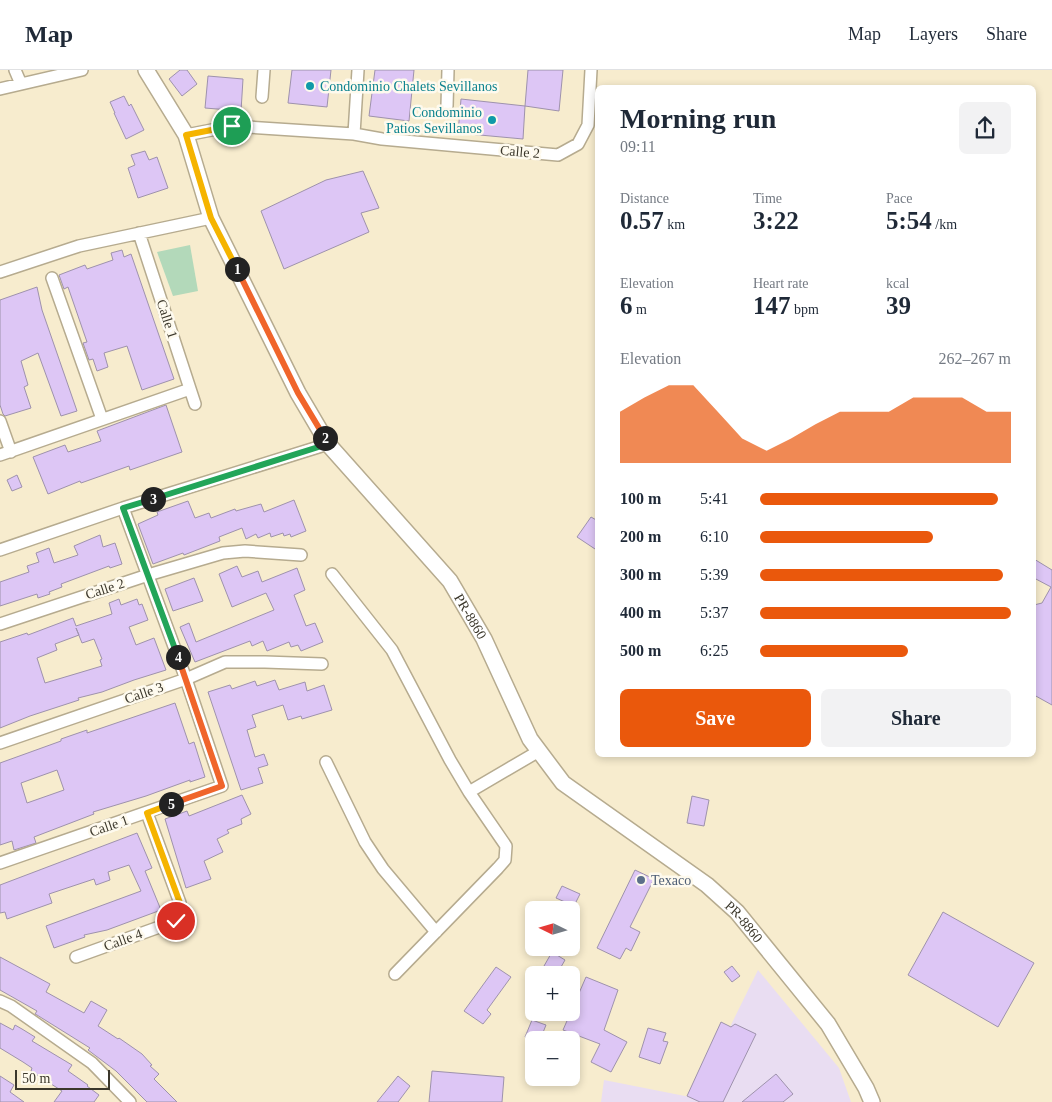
<!DOCTYPE html>
<meta charset="utf-8">
<style>
body{margin:0;font-family:"Times New Roman",serif;background:#f2f2f3;color:#1f2937;height:100vh;display:flex;flex-direction:column;font-size:19px;white-space:nowrap}
*{box-sizing:border-box;margin:0}
p{font-size:16px;color:#747a83}
.icon{flex:none;width:28px;height:28px;fill:none;stroke:currentColor;stroke-width:2;stroke-linecap:round;stroke-linejoin:round}
.map{position:relative;flex:1;overflow:hidden}
.details{position:absolute;left:595px;top:15px;width:441px;height:672px;display:flex;flex-direction:column;background:#fff;border-radius:8px;box-shadow:0 2px 8px #0003}
.details>*{flex:none}
.needle{width:32px;rotate:275deg}
.fabs{position:absolute;left:525px;top:831px;display:grid;gap:10px}
.fabs a{display:grid;place-items:center;width:55px;height:55px;border-radius:8px;background:#fff;box-shadow:0 2px 8px #0003;font-size:25px}
.scale{position:absolute;left:15px;bottom:12px;width:95px;box-sizing:border-box;padding-left:5px;border:2px solid #3b372b;border-top:0;font-size:14px;line-height:18px;white-space:nowrap;color:#3b372b;-webkit-text-stroke:4px #fefaee;paint-order:stroke}
.pin{position:absolute;display:grid;place-items:center;width:42px;height:42px;color:#fff;margin:-21px;border:2px solid #fff;border-radius:50%;box-shadow:0 1px 5px #0007}
.km{position:absolute;width:25px;height:25px;margin:-12px;border-radius:50%;background:#222;color:#fff;font-size:14px;line-height:25px;text-align:center}
.round{display:grid;place-items:center;flex:none;width:52px;height:52px;border-radius:8px;background:#f2f2f3}
.headline{display:flex;align-items:center;justify-content:space-between;height:85px;padding:0 25px}
h1{font-size:28px;font-weight:600;line-height:38px}
.figures{display:grid;grid-template-columns:repeat(3,1fr);gap:8px;height:85px;padding:5px 25px}
.figures div{display:grid;align-content:center}
.figures b{font-size:25px;font-weight:600}
.figures small{font-size:14px;font-weight:400}
.figures p{font-size:14px}
.chart{height:140px;padding:10px 25px}
.chart p{display:flex;justify-content:space-between}
.chart svg{width:100%;height:90px;margin-top:5px;fill:#ea580c;opacity:.7}
.cta{display:flex;gap:10px;margin-top:auto;padding:10px 25px}
.cta a{flex:1;height:58px;border-radius:8px;background:#ea580c;color:#fff;font-size:20px;font-weight:600;line-height:58px;text-align:center}
.cta a+a{background:#f2f2f3;color:#1f2937}
ul{padding:0 25px;list-style:none;font-size:16px}
li{display:grid;grid-template-columns:80px 60px 1fr;align-items:center;height:38px}
li i{height:12px;border-radius:6px;background:#ea580c}
header{display:flex;align-items:center;gap:30px;box-sizing:border-box;height:70px;padding:0 25px;background:#fff;border-bottom:1px solid #e0e1e3}
header strong{font-size:24px}
nav{display:flex;gap:28px;margin-inline-start:auto;font-size:18px}
.map>svg:first-child{display:block}
.commercial{fill:#e9ddf2}
.green{fill:#b3d9ba}
.building{fill:#ddc6f5;stroke:#9e92ac;fill-rule:evenodd}
.lines{fill:none;stroke-linecap:round;stroke-linejoin:round}
.street-casing{stroke:#b6ab8f;stroke-width:14}
.secondary-casing{stroke:#b6ab8f;stroke-width:18}
.street{stroke:#fff;stroke-width:11}
.secondary{stroke:#fff;stroke-width:15}
.split-1-casing{stroke:#fff;stroke-width:10}
.split-2-casing{stroke:#fff;stroke-width:10}
.split-3-casing{stroke:#fff;stroke-width:10}
.split-4-casing{stroke:#fff;stroke-width:10}
.split-5-casing{stroke:#fff;stroke-width:10}
.split-6-casing{stroke:#fff;stroke-width:10}
.split-1{stroke:#f5b400;stroke-width:6}
.split-2{stroke:#f0652b;stroke-width:6}
.split-3{stroke:#22a559;stroke-width:6}
.split-4{stroke:#22a559;stroke-width:6}
.split-5{stroke:#f0652b;stroke-width:6}
.split-6{stroke:#f5b400;stroke-width:6}
.culture-dot{fill:#0f9aa8;stroke:#fefaee;stroke-width:2}
.service-dot{fill:#5c6f8a;stroke:#fefaee;stroke-width:2}
.labels{text-anchor:middle;dominant-baseline:central;stroke-width:5;stroke-linejoin:round;paint-order:stroke}
.culture-label{font-size:14px;fill:#0d838f;stroke:#fefaee;text-anchor:start}
.street-label{font-size:14px;fill:#3b372b;stroke:#fefaee}
.service-label{font-size:14px;fill:#4e5e75;stroke:#fefaee;text-anchor:start}
</style>
<header>
<strong>Map</strong>
<nav><a>Map</a><a>Layers</a><a>Share</a></nav>
</header>
<div class="map">
<svg width="1052" height="1032" viewBox="0 0 1052 1032">
<rect width="100%" height="100%" fill="#f7ecce"/>
<path class="commercial" d="M758,900l81,98 12,34h-250l3,-22 91,18z"/>
<path class="green" d="M190,175l8,46 -25,5 -16,-44z"/>
<path class="building" d="M180,0h7l10,14 -15,12 -13,-17z
M292,0h39l-4,37 -39,-4z
M375,0h39l-5,51 -40,-5z
M528,0h35l-4,41 -34,-5z
M208,6l35,3 -2,32 -36,-3z
M124,26l5,10 2,-2 13,26 -18,9 -12,-26h1l-5,-11z
M461,29l64,7 -2,33 -65,-6z
M145,81l4,9 8,-3 11,31 -30,10 -10,-30 7,-3 -4,-10z
M363,101l16,37 -18,5 8,19 -85,37 -23,-58 65,-31z
M122,180l2,7 7,-3 43,125 -32,11 -15,-44 -23,7 4,14 -11,4 -4,-12 -4,1 -6,-17 4,-1 -19,-55 -4,2 -5,-14 26,-10 2,4 26,-9 -2,-7z
M37,217l5,23 35,101 -16,5 -23,-63 -17,8 7,24 -4,2 7,21 -26,8 -2,-2 -3,-9v-105z
M166,335l16,47 -52,18 -1,-4 -48,17 -1,-2 -32,13 -15,-37 32,-12 3,7 33,-11 -4,-10z
M17,405l5,12 -10,4 -5,-11z
M294,430l12,31 -15,6 -1,-3 -6,2 -1,-3 -12,4 -1,-4 -12,5 -2,-4 -10,5 -4,-11 -23,9 1,4 -36,14 -1,-2 -30,11 -15,-40 20,-9 -1,-3 31,-11 7,17 14,-5 2,5 24,-9 1,2 25,-7 3,8z
M591,447l7,4v30l-21,-14z
M100,465l3,12 12,-4 7,21 -12,4 -1,-2 -48,18 1,3 -13,5 1,2 -12,4 -1,-4 -37,12v-24l29,-10 -2,-6 12,-4 -3,-9 13,-5 5,15 24,-8 -4,-9z
M1034,489l18,11v135l-18,-10v-90l8,-2 9,-16 -17,-9z
M237,496l5,11 16,-6 4,11 35,-14 8,22 -11,5 12,31 9,-3 8,19 -22,9 -3,-6 -7,2 -2,-5 -22,9 -4,-10 -11,5 -2,-5 -55,21 -15,-35 9,-4 7,19 78,-32 -8,-17 -34,14 -13,-33z
M194,508l9,23 -30,10 -8,-22z
M119,529l2,6 16,-6 2,6 3,-1 6,16 -19,7 7,18 18,-7 12,32 -32,10 -32,12 -24,6 1,2 -49,16 -30,12v-86l27,-9 1,2 45,-17 3,8 36,-12 -3,-11zM76,558l6,15 12,-4 8,20 -2,1 2,6 -57,17 -8,-25 20,-8 -2,-6 24,-9z
M275,610l4,10 26,-8 2,9 17,-6 8,25 -30,9 -1,-3 -13,4 -5,-15 -31,10 4,12 -9,3 8,27 9,-3 4,11 -10,3 5,15 -22,7 -33,-98 22,-7 2,4 23,-8 2,5z
M175,633l14,41 5,-2 11,35 -15,5v-2l-44,16 -53,16 1,2 -60,23 2,6 -22,7 -2,-9 -12,4v-82l61,-22v-2l26,-9v3zM57,700l7,20 -37,13 -6,-20z
M242,725l9,19 -10,5 1,5 -15,6 2,3 -12,6 6,13 -19,9 7,18 -25,9 -21,-69 22,-8 2,5z
M692,726l17,4 -5,26 -17,-3z
M137,763l15,35 -7,3 16,39 -54,20 -23,5 1,2 -31,11 -8,-22 95,-35 -12,-26 -21,7 2,8 -14,5 -2,-6 -45,15 3,9 -45,16 -2,-7 -5,1v-28z
M635,800l19,9 -24,48 10,5 -9,19 -5,-3 -6,11 -23,-11z
M562,816l18,8 -6,12 -18,-8z
M943,842l91,51 -36,64 -90,-52z
M552,882l13,8 -8,14 -13,-8z
M0,887l50,27 -4,8 38,21 7,-12 16,9 -9,16 20,13 1,-1 23,16 10,11 -2,1 9,8 -5,5 23,23h-30l-31,-31 -28,-21 2,-2 -53,-33 -2,-1 2,-3 -37,-21z
M732,896l8,10 -8,6 -8,-10z
M496,897l15,10 -24,33 4,4 -8,10 -19,-13z
M586,907l32,13 -14,40 23,12 -16,30 -20,-10 9,-18 -37,-14z
M532,950l14,5 -6,15h-9l-6,-3z
M721,952l10,5 4,-3 21,10 -33,68h-23l-13,-6z
M0,953l13,7 2,-5 7,4 13,8 -3,4 40,24 -4,6 20,14 -1,1 12,9 -5,7h-40l8,-11 -31,-20 1,-3 -9,-6 -23,-14z
M648,958l18,5 -3,8 5,1 -8,22 -21,-7z
M432,1001l72,6 -2,25h-73z
M776,1004l17,20 -10,8h-41z
M0,1006l14,9 -4,7 14,10h-24z
M398,1006l12,10 -12,16h-21z"/>
<g class="lines">
<g class="street-casing">
<path id="street" d="M15,0l6,14
M0,19l82,-19
M262,27l2,-27
M447,36l1,-36
M354,64l4,-64
M186,65l46,-9 122,8 28,5 176,16 20,-11 10,-19 3,-55
M139,163l56,171
M0,202l79,-26 132,-28
M52,208l50,141
M0,351l11,31
M0,385l190,-66
M0,480l123,-42 205,-64
M332,504l60,76 58,110 19,32 37,54 -1,14 -7,8 -103,106
M0,554l148,-49 75,-22 22,-2 56,4
M0,673l186,-64 39,-17h40l57,2
M326,692l39,80 18,27 53,63
M469,722l70,-41
M0,793l222,-77 -36,-107 -63,-171
M76,887l100,-36 3,-7 1,-11 -33,-90
M0,931l11,5 81,57 38,39"/>
</g>
<g class="secondary-casing">
<g id="secondary">
<path id="s1" d="M146,0l40,65 25,83 87,175 30,51 122,137 34,58 46,100 33,44 144,102 30,27 91,112 38,64 6,14"/>
</g>
</g>
<use href="#street" class="street"/>
<use href="#secondary" class="secondary"/>
</g>
<g class="lines">
<g class="split-1-casing">
<path id="split-1" d="M232,56l-46,9 25,83 26,51"/>
</g>
<g class="split-2-casing">
<path id="split-2" d="M237,199l61,124 27,45"/>
</g>
<g class="split-3-casing">
<path id="split-3" d="M153,429l175,-55 -3,-6"/>
</g>
<g class="split-4-casing">
<path id="split-4" d="M153,429l-30,9 55,149"/>
</g>
<g class="split-5-casing">
<path id="split-5" d="M171,734l51,-18 -44,-129"/>
</g>
<g class="split-6-casing">
<path id="split-6" d="M171,734l-24,9 33,90 -1,11 -3,7"/>
</g>
<use href="#split-1" class="split-1"/>
<use href="#split-2" class="split-2"/>
<use href="#split-3" class="split-3"/>
<use href="#split-4" class="split-4"/>
<use href="#split-5" class="split-5"/>
<use href="#split-6" class="split-6"/>
</g>
<g class="culture-dot">
<circle cx="310" cy="16" r="5"/>
<circle cx="492" cy="50" r="5"/>
</g>
<circle class="service-dot" cx="641" cy="810" r="5"/>
<g class="labels">
<g class="culture-label">
<text x="320" y="16">Condominio Chalets Sevillanos</text>
<text x="482" y="42" text-anchor="end">Condominio<tspan x="482" dy="16">Patios Sevillanos</tspan></text>
</g>
<g class="street-label">
<text transform="translate(520 82) rotate(5)">Calle 2</text>
<text transform="translate(167 249) rotate(72)">Calle 1</text>
<text transform="translate(105 519) rotate(-18)">Calle 2</text>
<text stroke="none"><textPath href="#s1" startOffset="642">PR-8860</textPath></text>
<text transform="translate(144 623) rotate(-19)">Calle 3</text>
<text transform="translate(109 756) rotate(-19)">Calle 1</text>
<text stroke="none"><textPath href="#s1" startOffset="1062">PR-8860</textPath></text>
<text transform="translate(123 870) rotate(-20)">Calle 4</text>
</g>
<g class="service-label">
<text x="651" y="810">Texaco</text>
</g>
</g>
</svg>
<div class="fabs">
<a><svg class="needle" viewBox="-14 -14 28 28"><path d="M0-13l5 13h-10z" fill="#e53935"/><path d="M0 13l5-13h-10z" fill="#747a83"/></svg></a>
<a>+</a>
<a>−</a>
</div>
<div class="scale">50 m</div>
<div class="pin" style="left:232px;top:56px;background:#1e9e55"><svg class="icon" aria-label="arrive" viewBox="0 0 24 24"><path d="M6 21V4h12l-3 4 3 4H6"/></svg></div>
<div class="pin" style="left:176px;top:851px;background:#d93025"><svg class="icon" aria-label="check" viewBox="0 0 24 24"><path d="M5 12l5 5 9-10"/></svg></div>
<b class="km" style="left:237px;top:199px">1</b>
<b class="km" style="left:325px;top:368px">2</b>
<b class="km" style="left:153px;top:429px">3</b>
<b class="km" style="left:178px;top:587px">4</b>
<b class="km" style="left:171px;top:734px">5</b>
<section class="details">
<div class="headline"><div><h1>Morning run</h1><p>09:11</p></div><a class="round"><svg class="icon" aria-label="share" viewBox="0 0 24 24"><path d="M12 15V3M7 8l5-5 5 5M5 13v7h14v-7"/></svg></a></div>
<div class="figures">
<div><p>Distance</p><b>0.57<small> km</small></b></div>
<div><p>Time</p><b>3:22</b></div>
<div><p>Pace</p><b>5:54<small> /km</small></b></div>
</div>
<div class="figures">
<div><p>Elevation</p><b>6<small> m</small></b></div>
<div><p>Heart rate</p><b>147<small> bpm</small></b></div>
<div><p>kcal</p><b>39</b></div>
</div>
<div class="chart"><p><span>Elevation</span>262–267 m</p>
<svg viewBox="0 0 160 44" preserveAspectRatio="none"><path d="M0 44V19L10 12L20 6L30 6L40 19L50 32L60 38L70 32L80 25L90 19L100 19L110 19L120 12L130 12L140 12L150 19L160 19V44z"/></svg>
</div>
<ul>
<li><b>100 m</b>5:41<i style="width:95%"></i></li>
<li><b>200 m</b>6:10<i style="width:69%"></i></li>
<li><b>300 m</b>5:39<i style="width:97%"></i></li>
<li><b>400 m</b>5:37<i style="width:100%"></i></li>
<li><b>500 m</b>6:25<i style="width:59%"></i></li>
</ul>
<div class="cta"><a>Save</a><a>Share</a></div>
</section>
</div>
